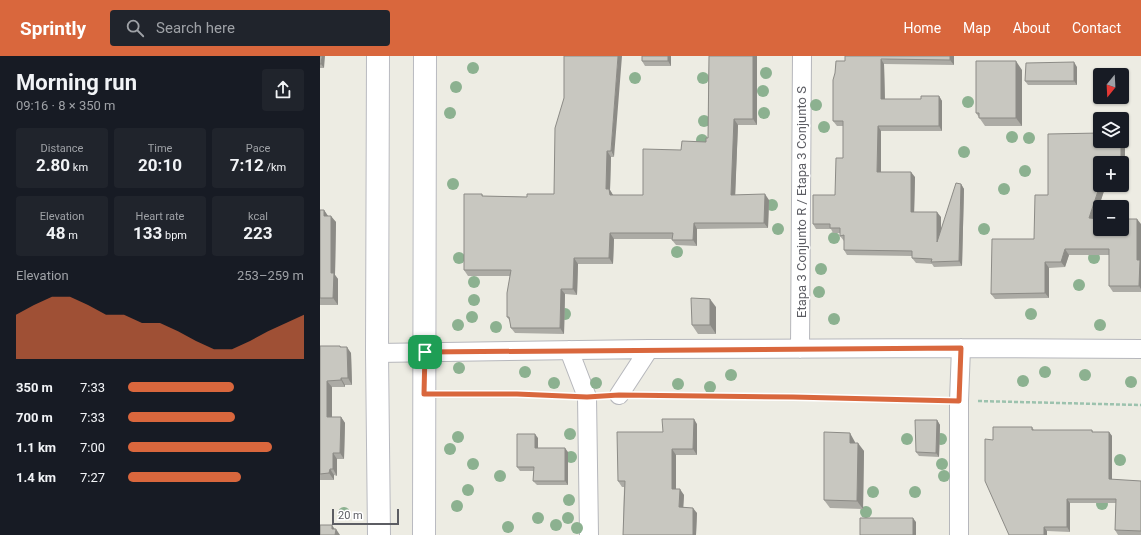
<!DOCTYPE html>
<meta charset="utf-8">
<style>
body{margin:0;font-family:Roboto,sans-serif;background:#20242c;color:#f1f3f6;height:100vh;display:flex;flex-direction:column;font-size:15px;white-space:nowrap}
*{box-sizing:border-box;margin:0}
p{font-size:13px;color:#9ea1a6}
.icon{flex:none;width:22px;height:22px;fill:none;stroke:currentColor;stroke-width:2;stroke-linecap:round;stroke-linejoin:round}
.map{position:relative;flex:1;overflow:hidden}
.sheet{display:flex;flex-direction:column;background:#171b24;width:320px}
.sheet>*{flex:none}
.needle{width:26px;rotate:198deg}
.tools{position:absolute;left:773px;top:12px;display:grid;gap:8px}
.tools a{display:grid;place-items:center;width:36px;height:36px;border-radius:4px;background:#171b24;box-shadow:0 1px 3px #0004;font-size:20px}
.scale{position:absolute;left:12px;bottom:10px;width:67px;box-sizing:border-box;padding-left:4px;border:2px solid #5c5d63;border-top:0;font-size:11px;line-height:14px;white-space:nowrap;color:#5c5d63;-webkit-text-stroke:3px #fff;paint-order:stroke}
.pin{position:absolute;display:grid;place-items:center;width:34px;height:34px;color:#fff;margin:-17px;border-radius:8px;box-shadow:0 2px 6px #0006}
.round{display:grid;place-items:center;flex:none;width:42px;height:42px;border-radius:4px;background:#20242c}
.summary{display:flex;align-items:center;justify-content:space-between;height:68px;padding:0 16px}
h1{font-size:22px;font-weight:700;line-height:30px}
.stats{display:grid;grid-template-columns:repeat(3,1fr);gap:6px;height:68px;padding:4px 16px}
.stats div{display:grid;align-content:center;border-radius:4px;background:#20242c;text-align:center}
.stats b{font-size:17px;font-weight:700}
.stats small{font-size:11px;font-weight:400}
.stats p{font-size:11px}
.chart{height:112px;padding:8px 16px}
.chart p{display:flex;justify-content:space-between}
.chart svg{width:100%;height:72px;margin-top:4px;fill:#d9673d;opacity:.7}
ul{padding:0 16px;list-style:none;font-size:13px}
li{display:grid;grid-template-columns:64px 48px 1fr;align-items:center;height:30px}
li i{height:10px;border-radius:5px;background:#d9673d}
header{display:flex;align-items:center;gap:24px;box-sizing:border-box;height:56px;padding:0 20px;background:#d9673d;color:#fff}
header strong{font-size:19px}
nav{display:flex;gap:22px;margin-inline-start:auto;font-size:14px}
.search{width:280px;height:36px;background:#20242c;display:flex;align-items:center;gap:10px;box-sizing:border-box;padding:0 14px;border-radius:4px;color:#9ea1a6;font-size:15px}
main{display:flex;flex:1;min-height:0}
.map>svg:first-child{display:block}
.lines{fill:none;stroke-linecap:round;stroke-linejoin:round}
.street-casing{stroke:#b6b7bc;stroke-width:20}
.secondary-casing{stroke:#b9bac0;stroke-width:24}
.path{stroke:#9cc2ae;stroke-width:2.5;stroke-dasharray:4 2;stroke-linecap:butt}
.street{stroke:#fff;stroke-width:18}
.secondary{stroke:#fff;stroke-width:22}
.tree{fill:#8cb190}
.wall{fill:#acaba5;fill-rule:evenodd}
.shaded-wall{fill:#8c8b86}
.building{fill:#c8c7c0;stroke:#8c8b86}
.route-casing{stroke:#fff;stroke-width:8}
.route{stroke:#d9673d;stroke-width:5}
.labels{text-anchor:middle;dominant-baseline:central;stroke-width:3;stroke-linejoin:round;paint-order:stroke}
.street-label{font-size:13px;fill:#5c5d63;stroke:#fff}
</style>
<header>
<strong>Sprintly</strong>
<div class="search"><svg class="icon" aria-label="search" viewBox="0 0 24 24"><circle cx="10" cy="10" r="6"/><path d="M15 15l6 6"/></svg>Search here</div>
<nav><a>Home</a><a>Map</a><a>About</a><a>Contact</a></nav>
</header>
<main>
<section class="sheet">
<div class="summary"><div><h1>Morning run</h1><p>09:16 · 8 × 350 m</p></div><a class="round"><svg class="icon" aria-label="share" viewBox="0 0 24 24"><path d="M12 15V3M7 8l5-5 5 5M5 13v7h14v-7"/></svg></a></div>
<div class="stats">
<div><p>Distance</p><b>2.80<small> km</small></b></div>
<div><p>Time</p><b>20:10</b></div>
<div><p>Pace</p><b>7:12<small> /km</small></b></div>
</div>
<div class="stats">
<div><p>Elevation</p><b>48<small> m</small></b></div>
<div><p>Heart rate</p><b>133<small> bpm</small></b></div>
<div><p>kcal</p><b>223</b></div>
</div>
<div class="chart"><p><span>Elevation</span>253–259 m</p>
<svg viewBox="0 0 160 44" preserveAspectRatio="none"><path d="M0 44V17L10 11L20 6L30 6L40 11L50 17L60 17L70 22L80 22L90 27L100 33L110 38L120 38L130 33L140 27L150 22L160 17V44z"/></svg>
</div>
<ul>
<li><b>350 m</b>7:33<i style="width:60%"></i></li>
<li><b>700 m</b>7:33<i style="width:61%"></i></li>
<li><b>1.1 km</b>7:00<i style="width:82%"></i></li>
<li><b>1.4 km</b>7:27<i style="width:64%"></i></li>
</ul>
</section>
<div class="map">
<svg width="821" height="479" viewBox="0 0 821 479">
<rect width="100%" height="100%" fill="#edece3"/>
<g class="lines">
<g class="street-casing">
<path id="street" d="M480,293l2,-293
M249,294l18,47 2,138
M57,297l272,-4 312,-1 180,1
M299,339l30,-46
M639,479v-134l2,-53"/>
</g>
<g class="secondary-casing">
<path id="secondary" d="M58,0l-1,297 2,182
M104,479l1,-479"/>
</g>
<path class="path" d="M126,338h71l48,2
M322,340l151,1 146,3
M658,345l163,4"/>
<use href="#street" class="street"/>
<use href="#secondary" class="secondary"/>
</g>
<g class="tree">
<circle cx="153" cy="12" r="6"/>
<circle cx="446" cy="17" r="6"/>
<circle cx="315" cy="22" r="6"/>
<circle cx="383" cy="22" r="6"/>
<circle cx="136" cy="31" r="6"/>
<circle cx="443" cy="35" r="6"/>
<circle cx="648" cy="46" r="6"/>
<circle cx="496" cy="49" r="6"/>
<circle cx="130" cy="57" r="6"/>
<circle cx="444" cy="57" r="6"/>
<circle cx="384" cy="65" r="6"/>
<circle cx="504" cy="71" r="6"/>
<circle cx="692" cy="81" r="6"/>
<circle cx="709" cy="82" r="6"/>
<circle cx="382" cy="84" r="6"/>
<circle cx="644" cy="96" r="6"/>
<circle cx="705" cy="115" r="6"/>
<circle cx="133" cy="128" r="6"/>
<circle cx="684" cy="133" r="6"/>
<circle cx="452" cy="149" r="6"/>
<circle cx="458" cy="173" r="6"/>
<circle cx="664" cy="173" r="6"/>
<circle cx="514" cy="182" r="6"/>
<circle cx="357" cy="196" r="6"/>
<circle cx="139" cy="202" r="6"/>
<circle cx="774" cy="202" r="6"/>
<circle cx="501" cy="213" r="6"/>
<circle cx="154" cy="226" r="6"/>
<circle cx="759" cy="229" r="6"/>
<circle cx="499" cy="236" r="6"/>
<circle cx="154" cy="244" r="6"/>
<circle cx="245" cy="258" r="6"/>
<circle cx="711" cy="258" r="6"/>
<circle cx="152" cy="261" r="6"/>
<circle cx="514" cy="263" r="6"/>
<circle cx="138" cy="269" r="6"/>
<circle cx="780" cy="269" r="6"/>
<circle cx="176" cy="271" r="6"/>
<circle cx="139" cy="312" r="6"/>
<circle cx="205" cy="316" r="6"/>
<circle cx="725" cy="316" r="6"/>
<circle cx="411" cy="319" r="6"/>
<circle cx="765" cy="319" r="6"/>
<circle cx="703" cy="325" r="6"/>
<circle cx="811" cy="326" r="6"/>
<circle cx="234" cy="327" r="6"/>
<circle cx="276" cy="327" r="6"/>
<circle cx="358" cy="328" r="6"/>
<circle cx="390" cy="331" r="6"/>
<circle cx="250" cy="378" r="6"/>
<circle cx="138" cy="381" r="6"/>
<circle cx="587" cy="383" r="6"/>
<circle cx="621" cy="383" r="6"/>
<circle cx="130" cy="393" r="6"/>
<circle cx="251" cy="401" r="6"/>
<circle cx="800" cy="404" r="6"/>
<circle cx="153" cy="408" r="6"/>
<circle cx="622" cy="408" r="6"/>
<circle cx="180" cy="420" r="6"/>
<circle cx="624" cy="420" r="6"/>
<circle cx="148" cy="434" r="6"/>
<circle cx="553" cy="436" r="6"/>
<circle cx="595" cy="436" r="6"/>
<circle cx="249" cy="444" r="6"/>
<circle cx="782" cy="448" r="6"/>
<circle cx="137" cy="450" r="6"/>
<circle cx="546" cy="456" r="6"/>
<circle cx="24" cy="457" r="6"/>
<circle cx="218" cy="462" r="6"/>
<circle cx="248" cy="462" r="6"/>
<circle cx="236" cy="469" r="6"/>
<circle cx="188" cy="471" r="6"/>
<circle cx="257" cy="472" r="6"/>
</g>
<path class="wall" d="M0,0l4,12h-4z
M244,0l50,101h-3l-1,33 3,5h30l38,-45 25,-8 2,-4 1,-82h48v69h-19l-3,70 34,5 -1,28 -71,1v17l-21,-1 -4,-5 1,-1h-59l-1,25h-35l-1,31 -12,-1 -1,40 -49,-1 -4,-5 -1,-7 -3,-4 3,-41h-42l-4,-6 18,-76 1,2 44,1 27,-3 10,-96z
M322,0h29v10h-26l-3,-5z
M634,0v9l-70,-1 1,35h36l18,-3 3,5v30h-61v41l34,5 -1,35 27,5v14l20,-47 3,5 -2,77 -28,1 -2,-3 -16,-1 -4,-5v-2l-65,-1 -3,-5v-9l-4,-5v-3h-7l-2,-4h-15l-3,-5 22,-29 8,-37v-32h-6l-4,-5 12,-60z
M757,11v18h-49l-3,-4z
M702,14v56h-37l-9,-13z
M802,79l3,4v51l-21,1 -9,28 46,5v68h-28l-4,-6v-31h-40l-4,12 -16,1v30l-54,1 -4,-5 43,-55 14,-44 74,-54zM802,107v22h-22z
M0,154h4l4,6 8,6 -1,53 3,4v26h-18z
M396,251v27h-18l-6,-9z
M0,290h20l1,1 10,6 1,32h-7v2h-13v30h9l4,6 -1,36h-7v17l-3,-1v5h-14z
M617,364l3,5 -1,32 -20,-1 -3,-4z
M377,368v31h-21v34l8,6 -1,12 14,6 -1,22h-73l1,-48h-2l-4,-6 45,-49z
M712,371l2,3h58l1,2h16l3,4v44l29,1v54h-23l-3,-5 1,-27h-46v29l-23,-1v4l-54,-95z
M218,382v10l30,4v33h-31l-4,-4 1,-10h-14l-3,-4z
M535,386v1l9,8 -1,58 -33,-1 -6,-8z"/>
<path class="shaded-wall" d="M2,0h3l-1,12 -3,-4z
M298,0h4l-8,101 -3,-6z
M348,0h3v10l-3,-5z
M433,0h4v69l-4,-6z
M630,0h4v9l-4,-5z
M561,3l3,5 1,40 -4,-5z
M696,5l6,9v56l-6,-8z
M754,6l3,5v18l-3,-4z
M619,40l3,5v30l-3,-5z
M414,63l4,6 -3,75 -4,-5z
M558,70l3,5v46l-4,-5z
M802,79l3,4v51l-3,-5v-22h-1v-22h1z
M287,95l4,6 -1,33 3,5 1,5 -8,-11z
M591,116l4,5 -1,40 -3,-5z
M641,128l3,5 -2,77 -3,-5z
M780,129l4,6 -11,33 -4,-6z
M445,138l4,6 -1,28 -4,-5z
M4,154l4,6h-4z
M617,156l4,5v30l-4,-5z
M11,160l5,6 -1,53 3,4v26l-5,-7 -2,-25z
M817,163l4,5v65l-2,-3 -2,-26z
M374,167l3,6v17l-4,-6z
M290,177l4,6 -1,25 -4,-6z
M745,193l4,6 -4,12 -4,-5z
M254,202l4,6 -1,31 -4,-6z
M725,206l4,6v30l-4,-5z
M241,233l4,5 -1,40 -4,-6z
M390,243l6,8v27l-6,-9z
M27,291l4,6 1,32 -4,-7z
M21,322l4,7v2l-4,-7z
M7,325l5,6v36l-5,-6z
M21,361l4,6 -1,36 -4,-6z
M374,363l3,5v31l-4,-6z
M617,364l3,5 -1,32 -3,-4z
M789,376l3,4v48l-3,-5z
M530,377l5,9v9l-5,-8z
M215,378l3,4v14l-3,-4z
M538,387l6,8 -1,58 -6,-8z
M245,392l3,4v33l-3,-4z
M352,393l4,6v40l-4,-6z
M13,397l4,6v17l-4,-7z
M10,413l4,6v5l-5,-7z
M360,433l4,6 -1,18 -4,-6z
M747,443l3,4v29l-3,-5z
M373,452l4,5 -1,22h-3z
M593,462l3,4v13h-3z
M12,469l4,6v-2l4,6h-5l-3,-6z
M724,471l3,4v4h-3z"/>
<path class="building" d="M0,0h2l-1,8h-1z
M244,0h54l-7,95h-4l-1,38h3l1,6h33v-46l38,1 1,-9 24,1v-4h2l1,-82h44v63h-19l-3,76 34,-1 -1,29h-70l-1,17h-21l1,-7h-63l-1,25h-35l-1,31h-12l-1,39h-49l-2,-11h-2v-24l4,-23h-47v-76h18v2l45,1v-3h27l1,-66 9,-30z
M322,0h26v5h-26z
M525,0h105v4l-69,-1v40h40v-3h18v30h-61l-1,46h34v40h26v30l19,-59 5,1 -2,77 -28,1 1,-3 -20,-1v-7l-68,-1v-15l-4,1v-8h-10v-4h-17v-29h22l1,-37h7v-37h-10v-41l2,-7 1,-12h9z
M656,5h40v57h-37v-5h-3z
M754,6v19h-49l1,-18z
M780,77v8h21v22h-21v22h1h-1l-11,33 11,1v10h22v-10h15v41h3l-1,26h-30v-37h-44l-4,13h-16v31l-54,1 1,-55h42l1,-44h13v-61z
M0,154h4v6h7v57h3l-1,25h-13z
M371,242l19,1v26h-18z
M0,290h20v1h7l1,31h-7v2l-14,1v36h14l-1,36h-7v16h-3l-1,4 -9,1z
M342,363h32l-1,30h-21v40h8l-1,18 14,1v27h-70l2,-54h-7l-1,-49h46z
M595,364h22l-1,33 -20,-1z
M673,371h39v3h60v2h17v47l32,2v50l-26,-1 1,-31h-49v28h-23v8h-35l-24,-54v-42l8,1z
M504,376l26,1v10h8l-1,58 -33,-1z
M197,378h18v14h30v33h-32l1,-14h-17z
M540,462h53v17h-53z
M0,469h12v4h4l-1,6h-15z"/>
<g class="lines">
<g class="route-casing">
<path id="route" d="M641,292l-2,53 -166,-4 -174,-2 -32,2 -70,-3h-93l1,-42z"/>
</g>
<use href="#route" class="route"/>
</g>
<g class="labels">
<g class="street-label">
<text transform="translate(481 146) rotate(-90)">Etapa 3 Conjunto R / Etapa 3 Conjunto S</text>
</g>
</g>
</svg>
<div class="tools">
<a><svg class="needle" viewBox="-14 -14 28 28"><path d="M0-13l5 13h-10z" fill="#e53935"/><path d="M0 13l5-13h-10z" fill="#9ea1a6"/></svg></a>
<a><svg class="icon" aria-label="layers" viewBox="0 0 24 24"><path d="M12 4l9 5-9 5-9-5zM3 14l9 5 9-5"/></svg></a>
<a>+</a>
<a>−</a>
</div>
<div class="scale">20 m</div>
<div class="pin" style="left:105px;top:296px;background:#1e9e55"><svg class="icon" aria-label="arrive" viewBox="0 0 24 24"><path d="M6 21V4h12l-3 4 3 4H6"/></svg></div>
</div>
</main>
